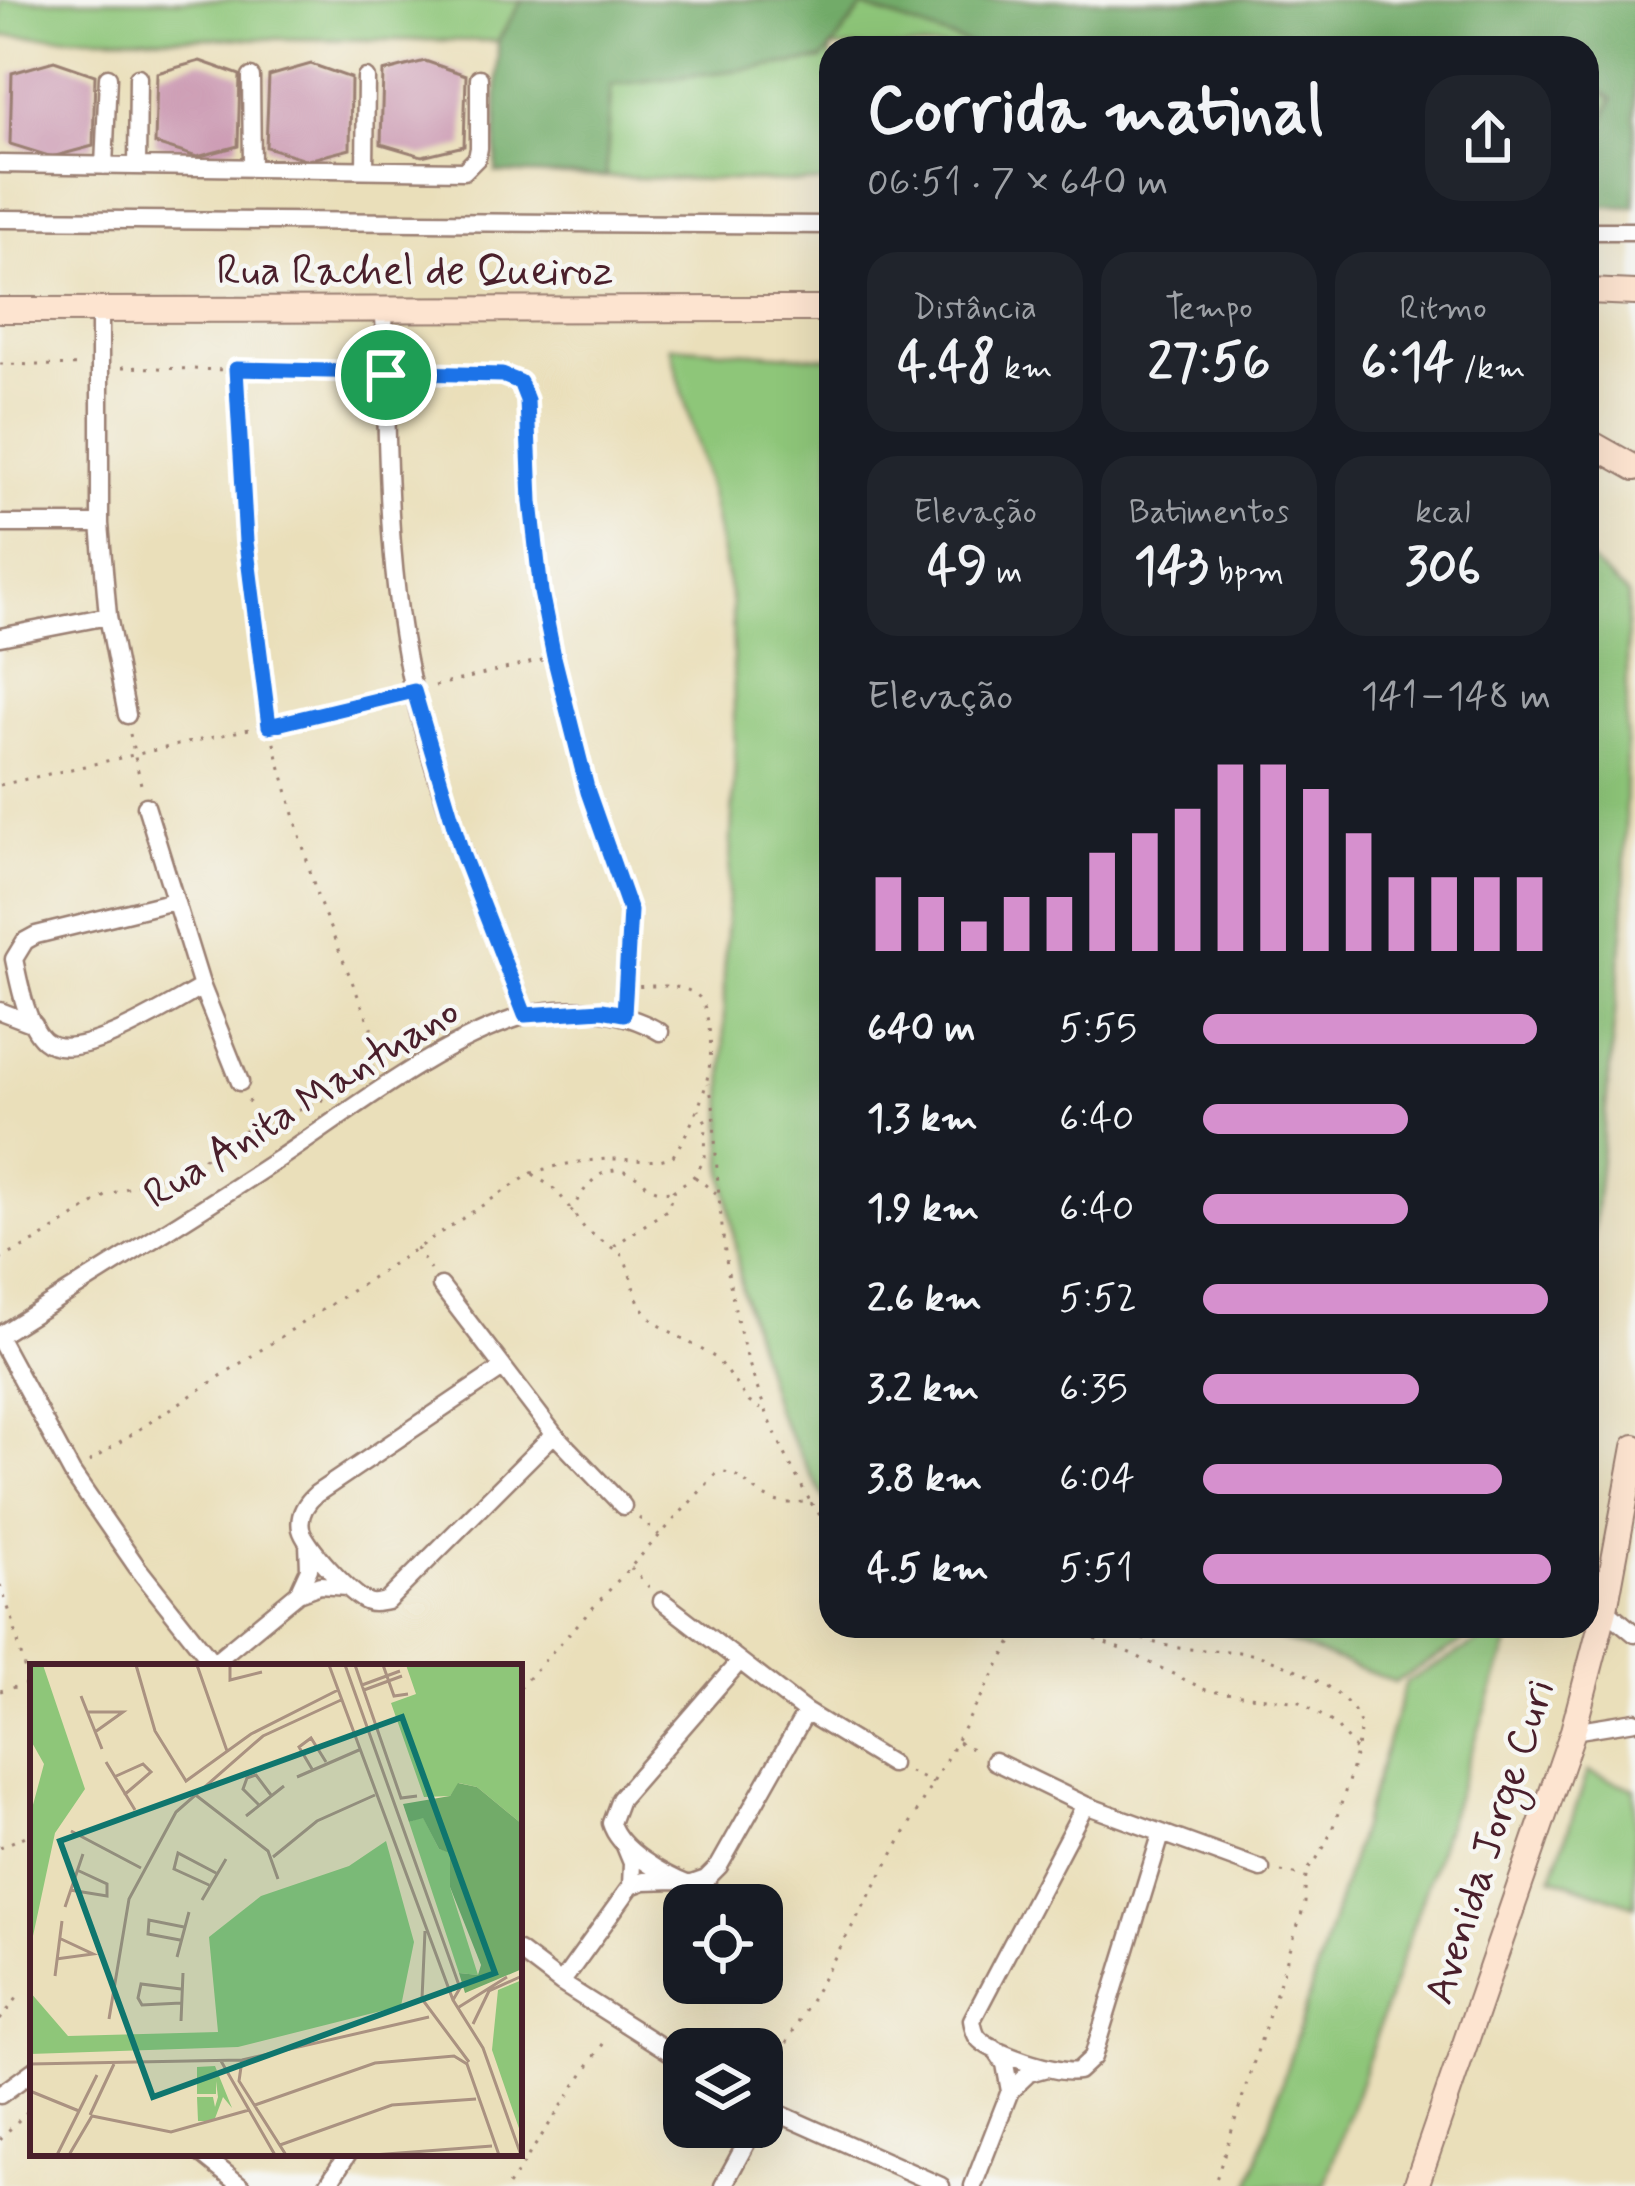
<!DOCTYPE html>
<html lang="pt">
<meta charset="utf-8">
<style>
body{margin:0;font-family:Mynerve,sans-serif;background:#20242c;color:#f1f3f6;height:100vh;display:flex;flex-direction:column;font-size:45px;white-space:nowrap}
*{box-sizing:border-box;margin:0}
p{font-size:39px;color:#9ea1a6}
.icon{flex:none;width:66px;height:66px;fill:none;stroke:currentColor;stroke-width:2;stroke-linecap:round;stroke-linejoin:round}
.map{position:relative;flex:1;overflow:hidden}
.details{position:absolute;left:819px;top:36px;width:780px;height:1602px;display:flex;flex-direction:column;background:#171b24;border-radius:36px;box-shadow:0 12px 48px #0002}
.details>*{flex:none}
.fabs{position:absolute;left:663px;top:1884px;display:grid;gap:24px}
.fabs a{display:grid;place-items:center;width:120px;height:120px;border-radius:24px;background:#171b24;box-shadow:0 12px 48px #0002;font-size:60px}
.pin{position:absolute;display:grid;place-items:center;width:102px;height:102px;color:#fff;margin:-51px;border:6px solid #fff;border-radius:50%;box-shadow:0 3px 12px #0007}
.round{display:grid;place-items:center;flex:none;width:126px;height:126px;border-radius:36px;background:#20242c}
.head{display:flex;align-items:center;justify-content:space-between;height:204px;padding:0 48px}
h1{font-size:66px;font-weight:800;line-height:90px}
.stats{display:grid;grid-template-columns:repeat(3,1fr);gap:18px;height:204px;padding:12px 48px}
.stats div{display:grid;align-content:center;border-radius:30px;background:#20242c;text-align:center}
.stats b{font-size:51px;font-weight:800}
.stats small{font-size:33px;font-weight:400}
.stats p{font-size:33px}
.chart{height:336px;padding:24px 48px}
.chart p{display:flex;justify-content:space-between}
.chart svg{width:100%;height:216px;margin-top:12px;stroke:#d690ce;stroke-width:6}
ul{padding:0 48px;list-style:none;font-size:39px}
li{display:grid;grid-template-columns:192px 144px 1fr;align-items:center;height:90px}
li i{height:30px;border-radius:15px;background:#d690ce}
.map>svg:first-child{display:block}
.green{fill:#8ec679;stroke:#6c7252;stroke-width:3}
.forest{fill:#72ab69;stroke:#5e654a;stroke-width:3}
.building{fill:#cd9eb5}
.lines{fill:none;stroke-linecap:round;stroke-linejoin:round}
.street-casing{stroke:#9a7f72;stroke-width:21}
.secondary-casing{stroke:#9a7f72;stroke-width:28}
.path{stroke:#9a7f72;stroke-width:3;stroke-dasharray:3 9;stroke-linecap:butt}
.street{stroke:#fff;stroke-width:16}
.secondary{stroke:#fde4d0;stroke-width:24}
.route-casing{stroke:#fff;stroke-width:24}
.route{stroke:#1a73e8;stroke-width:15}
.labels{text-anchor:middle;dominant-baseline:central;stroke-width:9;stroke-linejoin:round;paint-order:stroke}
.street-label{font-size:42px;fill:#4a1f2b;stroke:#f6f6f2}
.inset-road{fill:none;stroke:#aa9281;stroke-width:3}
.view{fill:#0f766e;fill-opacity:0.15;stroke:#0f766e;stroke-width:6}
.inset-edge{fill:none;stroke:#4a1f2b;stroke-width:6}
</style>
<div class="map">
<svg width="1635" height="2186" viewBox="0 0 1635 2186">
<rect width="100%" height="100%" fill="#f6f6f2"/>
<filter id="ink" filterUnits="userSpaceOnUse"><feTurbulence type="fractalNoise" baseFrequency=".00833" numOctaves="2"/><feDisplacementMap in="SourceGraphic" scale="24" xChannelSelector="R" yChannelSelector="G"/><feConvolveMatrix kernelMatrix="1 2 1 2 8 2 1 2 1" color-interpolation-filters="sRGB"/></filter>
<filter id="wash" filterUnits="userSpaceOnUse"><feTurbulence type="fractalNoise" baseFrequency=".004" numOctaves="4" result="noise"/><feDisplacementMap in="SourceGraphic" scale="48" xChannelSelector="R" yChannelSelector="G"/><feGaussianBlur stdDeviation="2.7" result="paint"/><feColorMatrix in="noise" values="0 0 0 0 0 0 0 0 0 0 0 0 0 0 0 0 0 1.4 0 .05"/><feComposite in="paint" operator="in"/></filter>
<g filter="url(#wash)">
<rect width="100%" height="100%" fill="#eadfba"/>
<path class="green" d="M0,0h522l-24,41 -498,-5z
M863,6l116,42h-148v135l-225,-6 5,-92 210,-25z
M1587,81l26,17 -26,56z
M670,346l161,12v1153l-56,-103 -33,-117 -19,-126 1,-193 11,-210 -3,-158 -22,-111z
M1587,558l41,37 -4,329 -37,374z
M1244,1626h245l-94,56z
M1508,1626h6l-189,560h-75l156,-504z
M1588,1772l47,17v117l-83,-29z"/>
<path class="forest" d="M522,0h1113v207l-48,-1v-52l26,-55 -26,-18v-33h-608l-116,-41 -41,53 -211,25 -5,92 -110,-4 2,-132z"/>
<g id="blocks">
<path class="building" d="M54,61l41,14 -2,71 -41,11 -42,-13 2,-71z
M200,61l40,14 -2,71 -41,11 -42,-13 2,-71z
M425,61l41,14 -2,71 -42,10 -41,-12 2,-72z
M311,64l40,14 -1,71 -42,11 -42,-13 3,-71z"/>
</g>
</g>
<g filter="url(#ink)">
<use href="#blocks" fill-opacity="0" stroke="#9a7f72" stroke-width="3"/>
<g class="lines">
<g class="street-casing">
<path id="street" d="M251,77l1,91
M0,164l464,7 13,-13 2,-10v-70
M104,166l4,-89
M137,166l1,-89
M365,169l1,-91
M0,219l831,6
M1587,231h48
M100,310v214l8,92 19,99
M384,311c4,134 0,271 35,402 27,103 67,203 106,302
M0,524h100
M0,637l108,-21
M146,806l56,181 38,95
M174,901l-138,34 -11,6 -11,18c5,23 12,65 30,81 31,27 127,-36 158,-53
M0,1011l34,13
M441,1286l113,148 69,72
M0,1335c92,-58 186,-115 277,-175 77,-51 154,-114 243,-143 44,-14 102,-8 140,15
M0,1340l72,133 65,94 79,100
M501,1369l-185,125c-10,9 -18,20 -15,35 4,16 50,67 67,73 7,3 11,0 19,-1l167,-167
M308,1543l1,26 -11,24 22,-8 27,2
M662,1601l144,111 85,52
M1605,1609l30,25
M739,1662l-119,137 -9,24c8,27 52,52 78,62l17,-6 13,-13 87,-154
M213,1663l85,-70
M1573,1731l62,-10
M994,1761l91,44 176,64
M1085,1805l-113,215c1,6 2,13 6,18 12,15 81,37 100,33l15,-14 68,-222
M625,1846l7,17 -1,23 13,-5 32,-1
M519,1951l42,32 123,78
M561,1983l70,-97
M994,2048l11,16 5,27 19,-18 18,-5
M0,2095l33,-24
M762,2106l179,80
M200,2153l41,33
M327,2186l21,-33
M723,2186l32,-59
M973,2186l37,-95"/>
</g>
<g class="secondary-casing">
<path id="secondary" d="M1587,291l48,2
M0,310l831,-1
M1587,441l48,27
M1416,2186l157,-455 32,-122 30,-162"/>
</g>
<path class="path" d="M0,364l82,2
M122,367l242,7
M404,375h98l18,7 7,18 4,102 10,89 13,66 34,135 42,119 -5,85
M435,686l119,-29
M130,734l12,55
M0,785l396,-89
M248,1100l10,24
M533,1174l24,17 28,38 39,27 15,47 15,19 62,36 33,44 12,7
M695,1177l21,16
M571,1212c11,-21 30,-52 59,-39 17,8 19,21 42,18
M614,1246l54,-37 5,-18 21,-15 11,-17 1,-37 -7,-12
M416,1248l14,22
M0,1259l36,-18 71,-46 85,-29 54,-36 79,-31 59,-40 -66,-160 -49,-173 -23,-185 -10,-171
M89,1462l443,-289c24,-8 49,-12 75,-14 22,-1 45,6 66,-3 25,-40 45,-86 35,-133 -1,-8 -3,-19 -9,-26 -18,-16 -51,-10 -73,-10
M811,1503l20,27
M639,1518l20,17
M631,1568l18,19
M0,1585l13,36 20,84
M1061,1626l65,25 82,40 92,11 35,22 20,26
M1084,1626c31,2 58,15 89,21 27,5 55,1 82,8 29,6 109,41 105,76 -3,26 -23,91 -35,114 -18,33 -20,14 -20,58l-91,283
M519,1688l199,-216c21,-3 33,20 52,27 13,6 26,4 40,2 -80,-140 -89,-243 -97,-400l-5,-17
M0,1691l26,-7
M958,1742l18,9
M909,1772l24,11
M0,1847l33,-14
M1281,1872l20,3
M0,2020l21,-27
M763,2085l258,-459
M0,2139l33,-33
M508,2186l99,-148"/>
<use href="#street" class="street"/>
<use href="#secondary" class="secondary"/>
</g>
</g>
<g class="lines" filter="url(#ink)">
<g class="route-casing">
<path id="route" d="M236,369l266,6 18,7 7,18 4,102 10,90 13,65 34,135 42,119 -6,103 -22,-4 -77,5 -62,-159 -49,-165 -145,35 -23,-184z"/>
</g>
<use href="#route" class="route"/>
</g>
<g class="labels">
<g class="street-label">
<text x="415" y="272">Rua Rachel de Queiroz</text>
<text transform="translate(302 1104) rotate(-32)">Rua Anita Mantuano</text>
<text transform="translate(1491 1842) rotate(-72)">Avenida Jorge Curi</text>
</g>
</g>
<g transform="translate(30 1664)">
<rect width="492" height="492" fill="#eadfba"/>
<path d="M0,1h13l42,124 -30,44 -25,117v-134l14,-52 -14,-25zM376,1h116v159l-45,-37 -18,-4 -9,13 -26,1 -33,-94 25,-9zM393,153l16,32 11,3v35l28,88 -19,-2 -50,-151zM356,177l28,101 -13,64 -163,41 -208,7v-62l38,44 150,-4 -9,-95 52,-41 88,-30zM492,316v157l-30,-87 6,-60zM185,402l17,42 -9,-11 -9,24h-16l-1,-24h16l2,10 3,-10 -2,-16v13h-19v-27z" fill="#8ec679"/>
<path d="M428,119l19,4 45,37v145l-57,24 -6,-20 19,2 3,-10 -31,-78v-34l-11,-4 -16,-31 -14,4 -6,-18 47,-8z" fill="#72ab69"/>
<path class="inset-road" d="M106,1l19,66 31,50 65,-47 87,-44M167,1l30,86M200,1v15l32,-8M299,1l124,335 30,48 38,107M315,1l115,323 -7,12M325,1l46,133 16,-2M353,1l11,31 14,-2M332,21l38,-14M334,26l38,-14M51,32l21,53M58,48h35l-28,20M76,98l29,48M282,105l-13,-22 12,-9 15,24M84,113l29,-13 8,8 -27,23M267,113l62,-27M163,129l75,58 10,28M229,141l-16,-16 4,-11 9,-3 15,20M216,152l38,-30M41,167l70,37M243,193l44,-36 58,-26M179,221l-35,-16 4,-16 38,20M40,226l37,6v-12l-30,-14M172,236l24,-41M35,243l18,-53M395,267l-3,68 47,63M150,276l-32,-6 1,-14 35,7M147,293l12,-45M26,295l37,-5 -34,-16M25,312l7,-55M151,339l-39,2 -4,-7 3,-14 40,5M429,343l48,-30M79,355l20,-120 47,-87 87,-76 78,-36M151,357l2,-48M443,360l16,-33 33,-15M212,396l-3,21 47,74M191,397l54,94M0,400l212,-4 187,-43M0,427l49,20M225,441l120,-42 79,-7 13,8 32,91M60,451l24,-51M250,481l112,-40 84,-6M27,491l40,-80M39,491l23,-39 79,16 78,-22M343,491l119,-9"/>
<path class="view" d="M372,53l93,256 -342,124 -93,-256z"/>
<rect width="492" height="492" class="inset-edge"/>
</g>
</svg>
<div class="fabs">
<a><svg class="icon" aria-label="locate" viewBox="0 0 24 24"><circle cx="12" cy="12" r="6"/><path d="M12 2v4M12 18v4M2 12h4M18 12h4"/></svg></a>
<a><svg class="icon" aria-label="layers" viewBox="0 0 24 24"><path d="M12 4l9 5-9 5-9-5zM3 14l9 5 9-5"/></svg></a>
</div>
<div class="pin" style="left:386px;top:375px;background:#1e9e55"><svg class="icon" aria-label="arrive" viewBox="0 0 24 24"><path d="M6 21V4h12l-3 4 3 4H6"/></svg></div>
<section class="details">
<div class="head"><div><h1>Corrida matinal</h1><p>06:51 · 7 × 640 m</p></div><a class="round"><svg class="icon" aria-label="share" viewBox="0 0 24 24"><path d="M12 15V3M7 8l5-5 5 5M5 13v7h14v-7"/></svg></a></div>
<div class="stats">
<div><p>Distância</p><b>4.48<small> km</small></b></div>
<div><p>Tempo</p><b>27:56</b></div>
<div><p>Ritmo</p><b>6:14<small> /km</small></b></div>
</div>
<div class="stats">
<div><p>Elevação</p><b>49<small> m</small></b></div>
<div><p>Batimentos</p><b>143<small> bpm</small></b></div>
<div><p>kcal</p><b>306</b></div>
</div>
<div class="chart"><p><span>Elevação</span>141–148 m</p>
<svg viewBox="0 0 160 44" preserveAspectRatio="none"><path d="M5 44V29M15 44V33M25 44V38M35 44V33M45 44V33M55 44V24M65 44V20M75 44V15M85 44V6M95 44V6M105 44V11M115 44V20M125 44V29M135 44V29M145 44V29M155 44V29"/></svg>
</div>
<ul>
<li><b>640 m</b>5:55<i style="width:96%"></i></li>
<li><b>1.3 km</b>6:40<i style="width:59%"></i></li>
<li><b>1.9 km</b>6:40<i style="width:59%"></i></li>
<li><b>2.6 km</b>5:52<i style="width:99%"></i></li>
<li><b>3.2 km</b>6:35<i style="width:62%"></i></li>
<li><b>3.8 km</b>6:04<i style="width:86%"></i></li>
<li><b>4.5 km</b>5:51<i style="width:100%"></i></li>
</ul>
</section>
</div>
